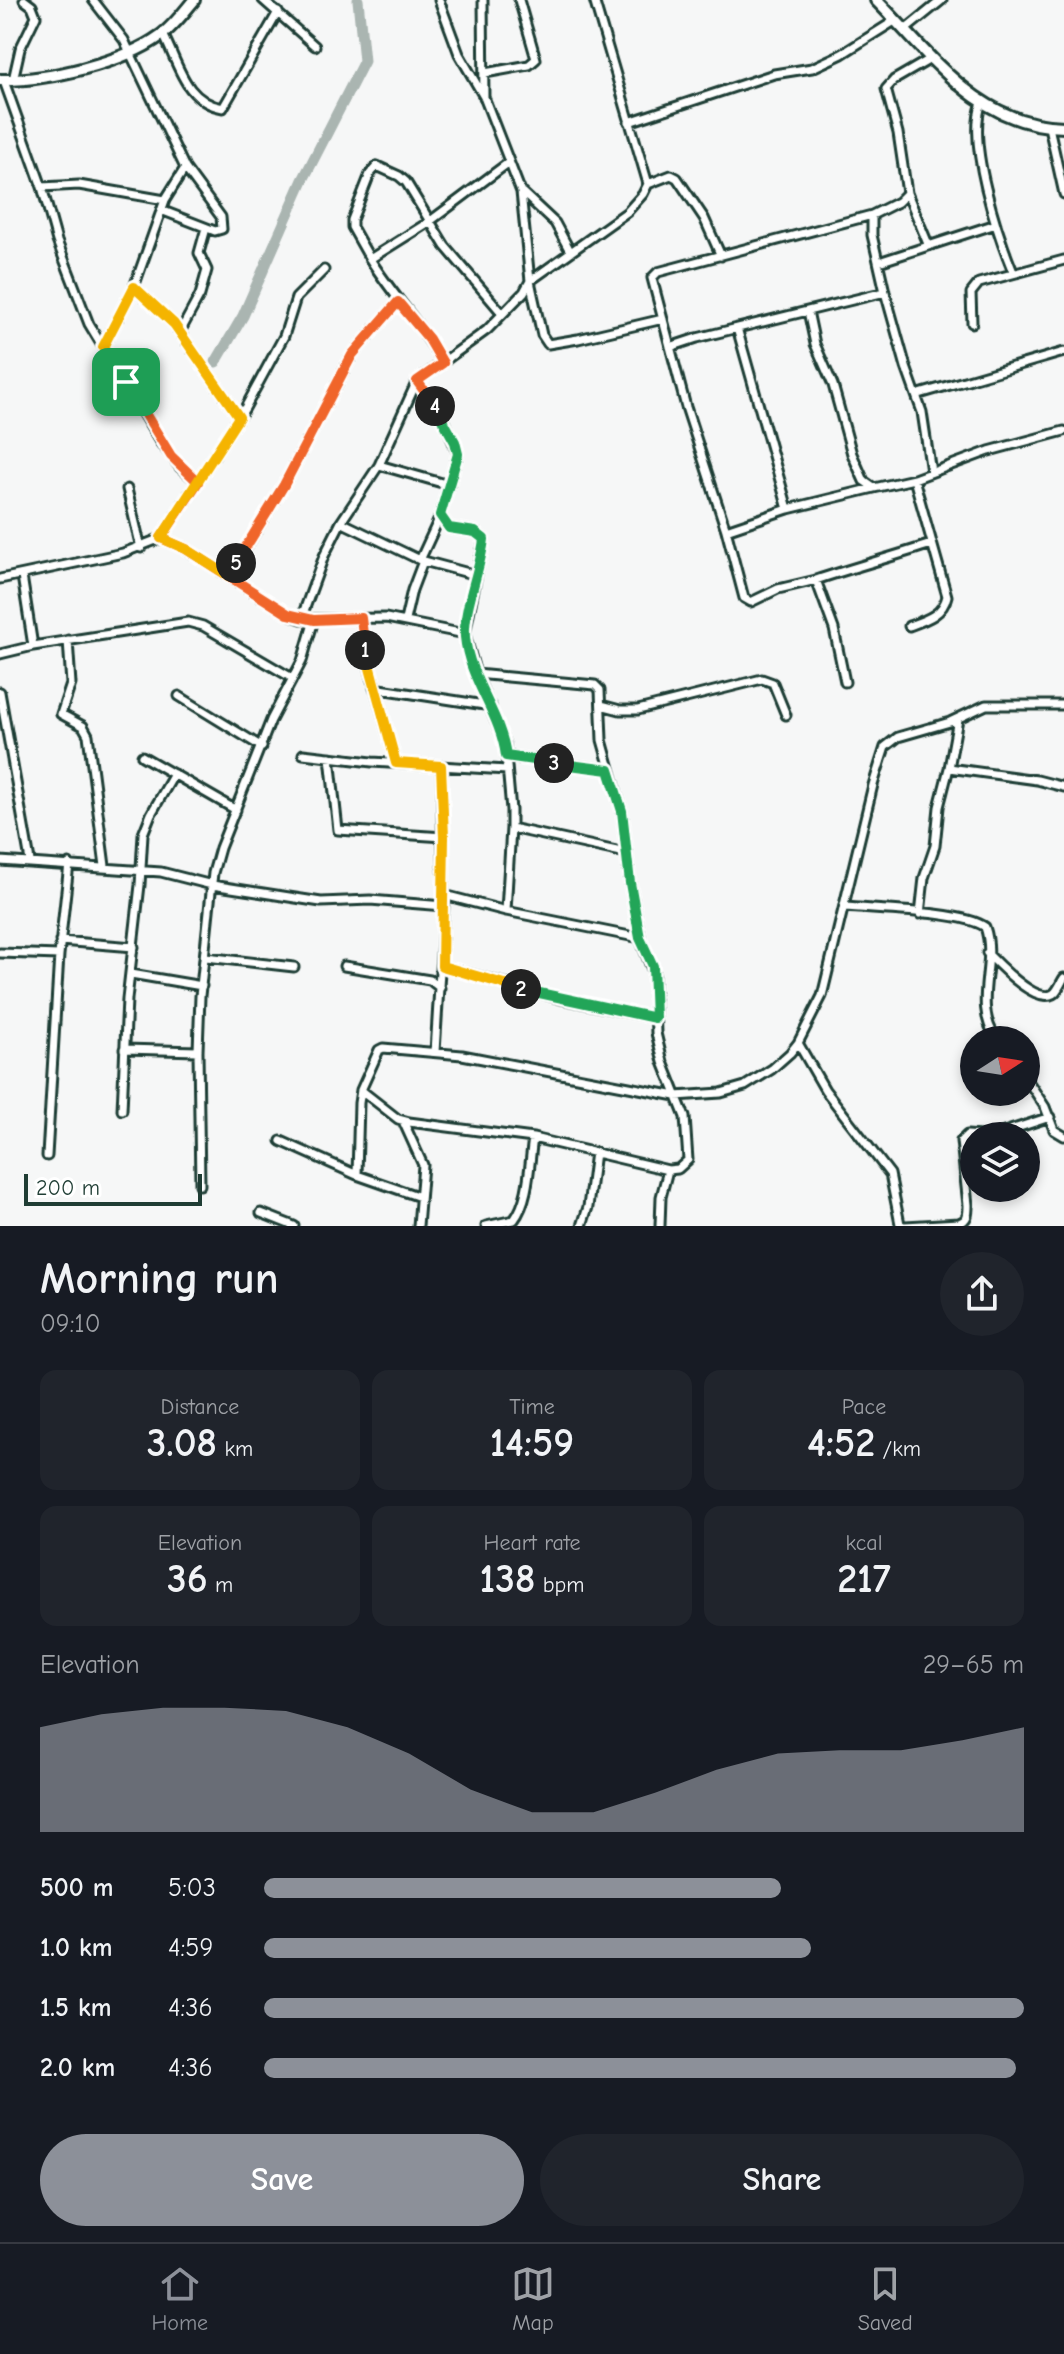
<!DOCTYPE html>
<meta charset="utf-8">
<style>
body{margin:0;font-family:"Comic Neue",sans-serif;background:#20242c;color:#f1f3f6;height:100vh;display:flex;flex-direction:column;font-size:30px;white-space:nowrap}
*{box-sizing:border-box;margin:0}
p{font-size:26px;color:#9ea1a6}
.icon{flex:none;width:44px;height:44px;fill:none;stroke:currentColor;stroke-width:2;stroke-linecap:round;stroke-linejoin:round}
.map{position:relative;height:1226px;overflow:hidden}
.side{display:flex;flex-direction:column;background:#171b24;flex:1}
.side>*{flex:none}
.needle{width:52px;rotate:78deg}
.buttons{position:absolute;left:960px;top:1026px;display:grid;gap:16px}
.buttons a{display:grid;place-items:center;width:80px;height:80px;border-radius:50%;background:#171b24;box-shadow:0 4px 12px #0003;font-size:40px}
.scale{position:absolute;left:24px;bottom:20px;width:178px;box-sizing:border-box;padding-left:8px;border:4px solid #1f3d34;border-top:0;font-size:22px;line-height:28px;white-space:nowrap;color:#1f3d34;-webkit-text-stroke:6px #fff;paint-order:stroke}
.pin{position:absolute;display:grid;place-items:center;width:68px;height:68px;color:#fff;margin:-34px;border-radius:16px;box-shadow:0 4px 12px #0006}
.km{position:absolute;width:40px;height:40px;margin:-20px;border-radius:50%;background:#222;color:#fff;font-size:22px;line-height:40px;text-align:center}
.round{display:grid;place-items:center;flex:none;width:84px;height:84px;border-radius:42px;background:#20242c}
.summary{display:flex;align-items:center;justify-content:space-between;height:136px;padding:0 40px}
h1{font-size:44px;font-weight:700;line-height:60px}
.stats{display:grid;grid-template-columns:repeat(3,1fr);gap:12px;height:136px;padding:8px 40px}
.stats div{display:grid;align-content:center;border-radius:16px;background:#20242c;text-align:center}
.stats b{font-size:40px;font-weight:700}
.stats small{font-size:22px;font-weight:400}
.stats p{font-size:22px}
.chart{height:224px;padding:16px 40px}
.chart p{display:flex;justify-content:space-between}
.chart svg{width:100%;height:144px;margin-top:8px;fill:#8c9099;opacity:.7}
.button{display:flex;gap:16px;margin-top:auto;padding:16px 40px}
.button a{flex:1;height:92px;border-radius:48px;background:#8c9099;color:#fff;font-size:32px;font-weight:700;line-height:92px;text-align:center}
.button a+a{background:#20242c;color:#f1f3f6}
ul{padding:0 40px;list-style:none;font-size:26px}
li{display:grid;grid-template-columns:128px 96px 1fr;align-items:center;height:60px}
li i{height:20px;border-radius:10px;background:#8c9099}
.tab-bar{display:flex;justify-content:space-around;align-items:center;height:112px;border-top:2px solid #363941;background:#171b24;font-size:22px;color:#9ea1a6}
.tab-bar a{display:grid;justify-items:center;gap:4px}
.tab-bar .on{color:#8c9099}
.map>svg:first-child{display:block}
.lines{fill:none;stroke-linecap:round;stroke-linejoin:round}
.river{stroke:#aab5b1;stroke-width:11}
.street-casing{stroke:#1f3d34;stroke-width:13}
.secondary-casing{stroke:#1f3d34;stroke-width:16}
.street{stroke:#fff;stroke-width:7}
.secondary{stroke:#fff;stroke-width:10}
.split-1-casing{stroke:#fff;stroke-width:16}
.split-2-casing{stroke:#fff;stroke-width:16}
.split-3-casing{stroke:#fff;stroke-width:16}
.split-4-casing{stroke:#fff;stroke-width:16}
.split-5-casing{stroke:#fff;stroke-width:16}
.split-6-casing{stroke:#fff;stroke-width:16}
.split-1{stroke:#f0652b;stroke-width:10}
.split-2{stroke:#f5b400;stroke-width:10}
.split-3{stroke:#22a559;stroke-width:10}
.split-4{stroke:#22a559;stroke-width:10}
.split-5{stroke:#f0652b;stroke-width:10}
.split-6{stroke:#f5b400;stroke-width:10}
</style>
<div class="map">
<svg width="1064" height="1226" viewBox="0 0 1064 1226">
<rect width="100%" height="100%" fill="#f6f7f7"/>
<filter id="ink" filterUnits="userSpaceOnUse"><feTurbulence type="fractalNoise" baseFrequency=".0125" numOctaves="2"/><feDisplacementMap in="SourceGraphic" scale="16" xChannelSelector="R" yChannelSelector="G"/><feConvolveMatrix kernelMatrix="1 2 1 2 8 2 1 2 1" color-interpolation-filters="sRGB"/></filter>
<g filter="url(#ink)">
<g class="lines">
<path class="river" d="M216,362l27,-46 60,-136 61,-119 -6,-61"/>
<g class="street-casing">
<path id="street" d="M93,0l31,40 61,128 -20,32 -31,87 -31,60
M263,0l52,46
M483,0l1,97
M594,0l54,184 -5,10 -16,18 -97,69 12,54 6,9 30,-5 85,-20
M905,30l37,-30
M163,34c16,31 22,68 60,74l55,-96
M485,73l44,-8 7,-6 -17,-59
M13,80l7,-31 16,-33 -4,-10 -8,-6
M4,81l38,106 15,54 32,83 71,118 20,25 18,15
M982,103c-16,38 16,132 31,169
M629,122l145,-48 38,-6 30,-14 54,-34
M1049,127l15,67
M648,184l23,-9 6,3 27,40 17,38
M42,187l37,-2 86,15
M523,193l32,30 15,28
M907,193l21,51
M161,210l54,21 7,-2 -1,-12 -36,-49
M872,215v20l13,57 21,75 16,45 9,60
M370,259l-18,-32v-7l18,-46 7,-8 22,10 7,6 39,64 57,67
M879,262l117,-38
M134,287l40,37 65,93
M808,311l7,33 18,41 19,69 12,27 10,7 40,-9 75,-28 75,-20
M972,323l-1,-30 8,-10 85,-23
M737,328l51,181
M180,332l20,-37 7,-25 -8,-17 7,-25
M670,347l27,-9 188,-46
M443,363c-21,-38 -50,-67 -73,-104l59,-37 79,-59
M417,381l29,43 12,30 -20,67 -18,39
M916,395l148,-43
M379,465l70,20
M127,489l14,59
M440,515l9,13 26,4 9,7 -19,95 11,40 29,70 6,66v18l115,25
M341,522l79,38 56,15
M726,530l62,-21 86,-21
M161,538l25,11 102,65 13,5 85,-1 79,16
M22,576l11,70
M229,576l55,-91 68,-130 46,-53
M0,579l123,-26 38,-15 84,-130 39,-72 12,-38 28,-28
M816,580c38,-13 77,-23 115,-36
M361,618l4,34 31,111
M301,619l23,-63 17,-34 38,-57 38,-84 70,-51 37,-38 6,-11 -9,-89 -37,-95 -25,-43 -20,-54
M405,620l7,-30 11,-29
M909,626c17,-6 34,-11 38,-30l-33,-117
M68,640l3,44 -10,30 22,12 5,9 17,131
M0,654l33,-8 155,-24 15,4 89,52
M845,682l-11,-53 -18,-49 -38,9 -27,13 -7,-4 -18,-68 -40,-123 -34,-129 6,-6 214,-57 26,-13 9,-9 -9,-60 -12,-44 8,-9 38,-22
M374,688l117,18
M0,692l30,169
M179,696l83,51
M601,705l19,5h18l124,-31 11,4 13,32
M303,754l69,8 135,8
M142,756l94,54
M506,756l103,14
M330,757l8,73 106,7
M949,768l88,12 27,7
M511,828l-5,83 134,27
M0,861l161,11 51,13 109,17 49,-2 74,6
M444,895l62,16
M845,907c30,3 119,4 140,20 13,37 -14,76 12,113
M920,914l4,-36 11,-32 4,-39 10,-39 9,-49
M60,941l74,6
M0,953l59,2
M987,953c11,11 48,51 66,41 5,-3 8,-12 11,-16
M206,957l88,10
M344,966l86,14 10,8
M442,966l119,33 94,19
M131,974l71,12
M798,1043l27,47 65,84 10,50 3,2
M124,1049l74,2
M435,1052l9,-146 -3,-140
M1026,1078l19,29 9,23 10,6
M361,1090l37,29 11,3 124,16 135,32 10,-1 10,-9 -3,-43 -22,-55 -7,-29 -2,-59 -13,-33 -11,-58 -8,-72 -20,-71 -2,-50 -5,-5 -119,-11
M122,1110l5,-111 13,-114 3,-51 8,-20 23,-40
M403,1121l20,44 -5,61
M992,1136l58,-19
M281,1141l76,34 63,22
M47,1156l12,-201 10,-91
M357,1175l2,-72 2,-13 18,-40 4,-2 79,7 214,41 45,-3 24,-7 27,-17 18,-16 8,-10 24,-47 51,-211 12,-38 13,-10 52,-15 36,-17h78
M200,1185l-2,-134 2,-55 13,-123 7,-25 51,-128 31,-59 12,-41
M261,1213l33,13
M486,1226l28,-6c16,-21 15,-57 19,-82
M582,1226l6,-19 7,-55
M660,1226l1,-29 7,-27
M905,1226l54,-3c9,-3 9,-9 9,-18l-7,-64 6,-6 15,1"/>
</g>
<g class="secondary-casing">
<path id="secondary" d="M876,0c56,56 102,126 188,127
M0,80c46,1 123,-17 160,-44 13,-9 24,-24 34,-36"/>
</g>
<use href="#street" class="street"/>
<use href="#secondary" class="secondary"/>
</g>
</g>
<g class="lines" filter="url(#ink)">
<g class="split-1-casing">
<path id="split-1" d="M126,382l45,74 27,26 -37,56 25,11 102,65 26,6 47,-2 4,32"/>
</g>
<g class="split-2-casing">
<path id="split-2" d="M365,650l31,113 45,3 3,71 -2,129 79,23"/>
</g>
<g class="split-3-casing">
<path id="split-3" d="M521,989l134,29 -2,-52 -13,-28 -10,-55 -8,-72 -13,-41 -55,-7"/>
</g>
<g class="split-4-casing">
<path id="split-4" d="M435,406l20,36 3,12 -18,61 9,13 26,4 9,7c-3,29 -21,70 -19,98 4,43 36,77 41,119l48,7"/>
</g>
<g class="split-5-casing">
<path id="split-5" d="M236,563l48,-78 68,-130 46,-53 31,37 14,24 -26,18 18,25"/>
</g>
<g class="split-6-casing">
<path id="split-6" d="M126,382l-23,-35 31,-60 40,37 65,93 -78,121 25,11 43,27 7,-13"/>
</g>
<use href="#split-1" class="split-1"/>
<use href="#split-2" class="split-2"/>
<use href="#split-3" class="split-3"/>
<use href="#split-4" class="split-4"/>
<use href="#split-5" class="split-5"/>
<use href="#split-6" class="split-6"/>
</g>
</svg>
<div class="buttons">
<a><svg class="needle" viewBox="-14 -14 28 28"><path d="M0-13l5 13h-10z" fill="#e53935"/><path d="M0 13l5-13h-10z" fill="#9ea1a6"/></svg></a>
<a><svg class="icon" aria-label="layers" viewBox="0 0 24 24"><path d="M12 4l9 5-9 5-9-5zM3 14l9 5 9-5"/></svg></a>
</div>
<div class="scale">200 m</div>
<div class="pin" style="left:126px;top:382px;background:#1e9e55"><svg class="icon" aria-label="arrive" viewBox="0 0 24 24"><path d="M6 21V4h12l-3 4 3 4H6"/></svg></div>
<b class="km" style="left:365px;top:650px">1</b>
<b class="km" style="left:521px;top:989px">2</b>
<b class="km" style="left:554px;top:763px">3</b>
<b class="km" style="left:435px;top:406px">4</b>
<b class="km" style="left:236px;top:563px">5</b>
</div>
<section class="side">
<div class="summary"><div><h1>Morning run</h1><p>09:10</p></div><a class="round"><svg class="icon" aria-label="share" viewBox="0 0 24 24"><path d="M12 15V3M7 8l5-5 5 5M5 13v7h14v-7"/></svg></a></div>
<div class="stats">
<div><p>Distance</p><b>3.08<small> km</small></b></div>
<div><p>Time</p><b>14:59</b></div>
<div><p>Pace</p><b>4:52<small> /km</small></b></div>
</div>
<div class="stats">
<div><p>Elevation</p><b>36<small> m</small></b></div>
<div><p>Heart rate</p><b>138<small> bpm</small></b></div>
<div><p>kcal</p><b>217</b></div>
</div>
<div class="chart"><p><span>Elevation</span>29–65 m</p>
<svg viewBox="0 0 160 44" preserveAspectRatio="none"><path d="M0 44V12L10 8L20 6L30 6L40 7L50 12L60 20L70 31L80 38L90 38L100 32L110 25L120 20L130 19L140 19L150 16L160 12V44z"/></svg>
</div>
<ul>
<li><b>500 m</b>5:03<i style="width:68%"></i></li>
<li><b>1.0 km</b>4:59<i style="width:72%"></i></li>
<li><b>1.5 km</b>4:36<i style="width:100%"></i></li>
<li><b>2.0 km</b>4:36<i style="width:99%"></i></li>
</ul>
<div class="button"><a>Save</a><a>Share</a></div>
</section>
<nav class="tab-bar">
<a class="on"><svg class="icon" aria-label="home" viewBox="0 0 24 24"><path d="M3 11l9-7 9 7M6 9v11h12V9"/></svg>Home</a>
<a><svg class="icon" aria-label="map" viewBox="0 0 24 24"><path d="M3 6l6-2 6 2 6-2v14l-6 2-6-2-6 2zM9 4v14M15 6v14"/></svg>Map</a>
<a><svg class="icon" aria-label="saved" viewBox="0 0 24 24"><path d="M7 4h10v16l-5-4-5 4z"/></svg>Saved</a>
</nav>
